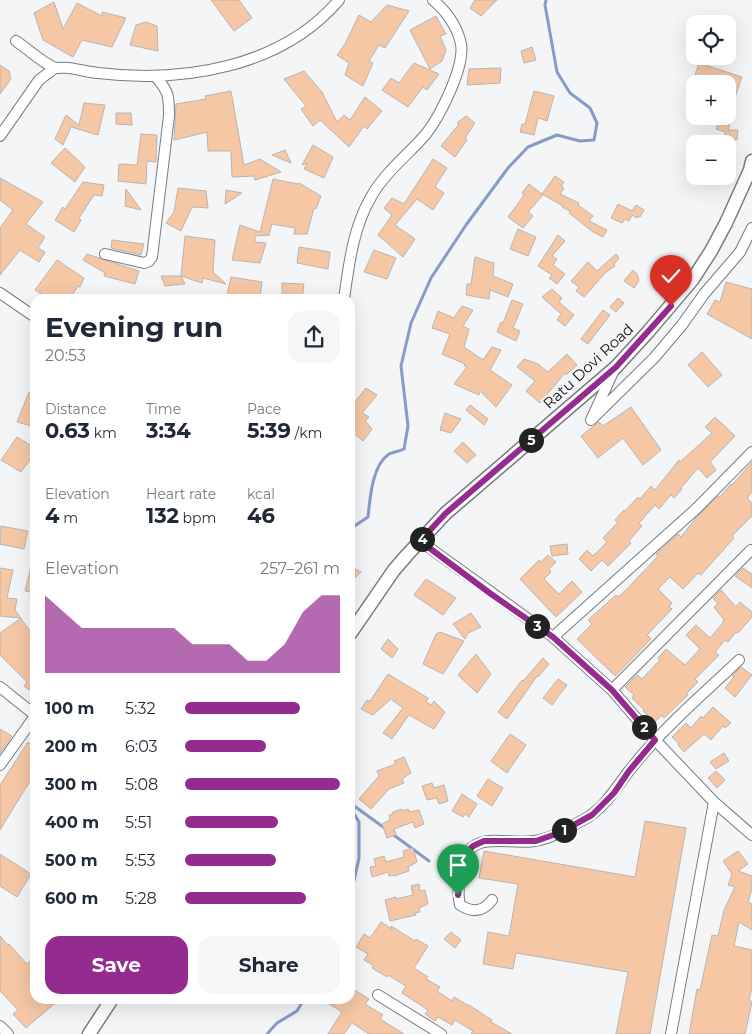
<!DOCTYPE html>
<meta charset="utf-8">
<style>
body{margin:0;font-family:Montserrat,sans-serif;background:#f6f6f7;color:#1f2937;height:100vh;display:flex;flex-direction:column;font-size:19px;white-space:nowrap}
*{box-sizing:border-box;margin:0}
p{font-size:16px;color:#747a83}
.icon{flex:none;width:28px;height:28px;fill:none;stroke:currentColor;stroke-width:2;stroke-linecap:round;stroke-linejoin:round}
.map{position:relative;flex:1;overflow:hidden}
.panel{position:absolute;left:30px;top:294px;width:325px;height:710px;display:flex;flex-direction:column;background:#fff;border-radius:15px;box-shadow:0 5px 20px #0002}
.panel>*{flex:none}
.buttons{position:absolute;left:686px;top:15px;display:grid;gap:10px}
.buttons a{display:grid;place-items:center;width:50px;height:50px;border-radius:10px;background:#fff;box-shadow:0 5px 20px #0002;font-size:25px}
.pin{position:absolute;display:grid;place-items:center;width:42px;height:42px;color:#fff;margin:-51px -21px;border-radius:50% 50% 50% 0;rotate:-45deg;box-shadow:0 0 5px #0007}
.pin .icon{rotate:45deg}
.km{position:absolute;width:25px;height:25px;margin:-12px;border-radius:50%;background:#222;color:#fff;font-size:14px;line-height:25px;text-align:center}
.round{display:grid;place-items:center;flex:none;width:52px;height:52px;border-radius:15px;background:#f6f6f7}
.head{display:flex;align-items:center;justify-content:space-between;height:85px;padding:0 15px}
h1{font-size:28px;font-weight:700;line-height:38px}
.figures{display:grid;grid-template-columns:repeat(3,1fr);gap:8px;height:85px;padding:5px 15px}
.figures div{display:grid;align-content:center}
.figures b{font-size:21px;font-weight:700}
.figures small{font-size:14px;font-weight:400}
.figures p{font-size:14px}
.chart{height:140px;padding:10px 15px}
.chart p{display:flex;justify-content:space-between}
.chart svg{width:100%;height:90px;margin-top:5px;fill:#942c90;opacity:.7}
.cta{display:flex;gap:10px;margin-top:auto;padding:10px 15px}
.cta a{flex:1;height:58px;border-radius:15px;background:#942c90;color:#fff;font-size:20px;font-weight:700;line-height:58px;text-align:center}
.cta a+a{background:#f6f6f7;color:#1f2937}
ul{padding:0 15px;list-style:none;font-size:16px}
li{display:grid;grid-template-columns:80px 60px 1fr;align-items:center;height:38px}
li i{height:12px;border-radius:6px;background:#942c90}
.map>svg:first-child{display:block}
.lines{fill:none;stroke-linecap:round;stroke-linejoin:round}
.stream{stroke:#869cc8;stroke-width:3}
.building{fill:#f5c7a4;stroke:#b7b5b3}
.minor-casing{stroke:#797b7d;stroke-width:12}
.major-casing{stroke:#797b7d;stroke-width:15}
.minor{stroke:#fff;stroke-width:10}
.major{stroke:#fff;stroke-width:12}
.route-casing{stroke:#fff;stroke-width:10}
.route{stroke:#942c90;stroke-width:6}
.labels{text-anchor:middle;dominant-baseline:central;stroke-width:4.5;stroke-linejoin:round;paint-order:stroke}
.street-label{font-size:15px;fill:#141516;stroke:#f3f5f7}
</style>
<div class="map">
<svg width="752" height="1034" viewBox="0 0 752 1034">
<rect width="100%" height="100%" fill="#f3f5f7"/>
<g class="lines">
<path class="stream" d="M350,529l18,-12c2,-18 4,-52 21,-63 4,-2 11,-3 15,-5l4,-23 -7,-60 10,-43 20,-45 35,-53 42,-57 20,-21 29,-12 23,6 14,-1 3,-17 -7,-15 -20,-15 -13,-21 -12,-67 1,-5
M350,803l36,26
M350,807l9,15v36l-9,41
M391,833l38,28
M267,1034l10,-11 20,-12 7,-12"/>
</g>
<path class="building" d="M211,0h28l13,18 -18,13z
M475,0h22l-16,16 -11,-8z
M54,2l9,27 14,-26 25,13v-4l24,6 -14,29 -30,-7 -9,17 -30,-17 -9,-27z
M387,5l22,6 -24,37 -6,-3 -10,16 4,2 -10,23 -18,-11 4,-12 -12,-8 8,-11 14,-29 12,7z
M436,16l10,18 -6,2 6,14 -4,11 -12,8 -20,-39z
M146,22l11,4 1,25 -28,-6 6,-20z
M532,47l4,13 -12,3 -3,-12z
M414,63l25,11 -12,16 -4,-3 -15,20 -26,-17 9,-12 8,5z
M699,63l43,14 -13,38h-1v-31h-36z
M0,65l9,6 2,8 -11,15z
M501,68l-1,15 -33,2 2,-16z
M304,71l18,21 15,30 7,-7 6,5 15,-23 17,14 -15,18 -3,-3 -15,21 -29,-27 -7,6 -12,-17 5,-3 -22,-27z
M231,91l13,74 16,-6 21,13 -26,8 -1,-4 -22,1 -1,-26h-23l-1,-19 -33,8 2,-36 30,-5 -1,-3z
M534,91l20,5 -7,25 -9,-3 -4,17 -14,-3 2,-8h3z
M84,103l21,2 -7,30 -27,-8 -8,18 -8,-6 11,-24 13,10z
M116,113h15l1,12 -16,-1z
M466,116l9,7 -10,15 2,2 -12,17 -14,-11 18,-22 -2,-1z
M719,120l11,4 -2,6h10l-1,10 -13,-1 1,-7 -9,-3z
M141,134l16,1 -1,27 -9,-1 -1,23 -28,-3 1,-17 18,1z
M313,145l20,12 -9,21 -20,-9 3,-6 -5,2z
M65,148l20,19 -10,15 -24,-19z
M285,150l6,13 -19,-8z
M433,159l14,9 -12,19 9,6 -11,17 -16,-11 -22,26 20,14 -12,18 -25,-22 14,-20 -8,-7 8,-10 12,6z
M555,176l9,6 -3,4 3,2 -4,6 19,9 -1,2 15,11 -4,5 18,9 -4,7 -10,-5 -24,-19 1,-2 -8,-4 1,-1 -21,-12z
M0,178l43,24 -17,22 19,13 -7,11 7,4 -6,10 -19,-12 -20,25v-47l13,-18 -13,-10z
M273,179l25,5 1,-1 22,13 -5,13 -2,-1 -7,26h-13l1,-6 -23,-4 -3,10 1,1 -15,1v6l11,1 -6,20 -28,-3 8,-35 20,7z
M83,182l21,3 -2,11 -8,-1 -15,23 2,2 -7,12 -19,-12 8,-13 2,2z
M529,184l14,11 -15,17 5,4 -10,12 -15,-11 16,-22 -2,-2z
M178,188l28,3 2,17 -16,-1 -11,24 -15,-8 8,-11z
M126,189l15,21 -16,-4z
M226,190l16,3 -17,11z
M618,204l14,7 4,-6 8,5 -4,7 -2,-1 -1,2 -5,-3 -3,6 -4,-2 -3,4 -11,-5z
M518,229l18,8 -8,19 -18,-7z
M558,235l7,6 -13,15 5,3 -4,6 12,9 -8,10 -8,-6 3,-3 -14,-9z
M185,236l30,4 -2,32 13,12 -23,-6 -1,5 -21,-7z
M112,240l32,4 -3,11 -30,-7z
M299,247l31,5 -2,17 -31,-6z
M374,250l22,8 -9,21 -23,-7z
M87,254l52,17 -4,13 -31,-8 1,-3 -22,-13z
M616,254l3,4 -5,6 1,2 -9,6 -22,25 -8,-6 3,-4 -8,-6 17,-19 9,9z
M475,257l19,6 -1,13 20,8 -5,13 -18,-7 -1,9 -23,-4 1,-11h4z
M57,260l27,18 -4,9 -2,-1 -8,13h-22l-13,-9z
M633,270l4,4 2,7 -5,7 -10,-7z
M161,276h20l4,8 -20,2z
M231,277l31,5 -2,17h-34z
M726,282l26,7v50l-45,-25 8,-14 5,2z
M282,283l22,1 -2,15 -20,-4z
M552,289l10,9 -3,4 15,13 -9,11 -8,-6 4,-6 -19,-17z
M618,298l6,5 -8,9 -6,-5z
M512,300l11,4 -10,24 7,3 -4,10 -19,-9 4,-10 2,1z
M462,306l11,4 -10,16 6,3 -5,18 19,13 9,-13 9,3 -11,20 22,15 -16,22 -16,-16 -1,4 -25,-11 13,-17 -3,-1 1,-2 -23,-10 8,-20 -18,-6 6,-17 16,7z
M603,310l7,5 -22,29 -7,-5z
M702,352l20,23 -14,12 -20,-22z
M567,354l10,11 -11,10 -1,-2 -25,30 -14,-12 9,-10 -18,-14 7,-8 14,5 10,8z
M366,388l11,7 -15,18 7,4 -4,4 7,8 -9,12 -13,-11v-22z
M29,392l6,4v31l-18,-5z
M470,405l18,14 -4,6 -18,-15z
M631,407l30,43 -18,15 -20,-27 -25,20 -17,-22 18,-14 4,4z
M445,413l16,6 -10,14 -11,-3z
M715,417l20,19 -25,26 6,8 -9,8 -9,-10 -17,20 1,1 -8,9 -3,-3 -12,14 -4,-4 -16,18 3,3 -13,15 2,2 -23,23 -6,-6 -11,11 -12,-12 8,-9 6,6 14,-14 -4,-4 15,-16 -3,-2 9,-10 1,1 13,-14 2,2 11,-13 4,4 24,-30 1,2 32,-29 -7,-6z
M17,437l18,11v5l-14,19 -20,-12z
M463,442l13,13 -9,8 -13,-12z
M752,462v30l-5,6 5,5v13l-20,20 2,2 -33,37 -3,-2 -15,16 -13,-12 -12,12 14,14 -3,4 3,2 -25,26 4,4 -36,37 -38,-37 15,-15 -4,-4 28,-25 2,2 8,-7 32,-34 -2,-2 22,-20 3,3 15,-19 22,-22 2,1 11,-13 1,1z
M1,526l27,5 -4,18 -24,-5z
M567,544l1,10 -16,2 -2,-10z
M548,555l8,7 -7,7 2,3 -7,7 15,15 13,-13 10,11 -26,25 -36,-38 19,-19 2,2z
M32,563l3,1v29l-10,-2z
M350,566l11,6 -11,11z
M0,568l13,2 -6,28 10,1 -2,11 20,28v56l-11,-8 3,-4 -27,-27v-22l21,-15 -21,-2z
M743,568l9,6v14l-17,-12z
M426,579l30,19 -13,17 -29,-20z
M721,590l15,17 4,-5 12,10v5l-14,16 -2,-1 -8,10 -3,-2 -10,12 4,3 -24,24 3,3 -12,12 2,1 -24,23 -2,-3 -7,7 -12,-11 1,-1 -12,-12 2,-3 -9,-8 12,-12 5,4 18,-19 -2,-2 8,-9 19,16 15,-16 -14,-14 10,-10 14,13 13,-15 -1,-1 2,-2 -10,-13 4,-3 -5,-6z
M471,613l10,14 -13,6 -3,6 -12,-15z
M440,632l24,9 -21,33 -20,-10 13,-30z
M388,639l10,10 -6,9 -11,-9z
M476,654l15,20 -14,19 -19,-18z
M543,658l6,6 -11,13 -1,-1 -30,43 -9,-7 24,-32 1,1z
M741,667l11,8 -17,22 -10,-9 9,-11 -2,-1z
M388,674l40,24 -2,4 5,3 3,-4 11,11 -11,17 -25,-14 -17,24 -9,-6 20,-25 -12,-9 -18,16 -12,-6 6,-9 3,1z
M558,679l9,6 -15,20 -9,-7z
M713,707l18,16 -6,5 -2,-2 -12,14 -7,-6 -20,18 -6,-7 1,-1 -7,-7 14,-14 5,5 10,-12 2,2z
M0,729l12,7 -12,17z
M510,734l16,11 -19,28 -16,-12z
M28,742l7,5v38l-5,-4 -30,49v-45z
M724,753l5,8 -13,8 -6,-7z
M404,757l7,16 -9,6 2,4 -15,6 -18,20 -12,-10 20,-23 -2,-5 19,-7 -2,-3z
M716,771l9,9 -8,8 -9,-10z
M488,779l15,9 -11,18 -15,-10z
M432,783l2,5 10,-3 4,16 -9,3 -2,-6 -10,2 -5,-14z
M462,794l15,10 -8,13 -4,-3 -2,3 -11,-6z
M402,809l1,2 5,-2 2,3 9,-2 5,14 -9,4 -2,-6 -19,7 2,6 -9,3 -5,-14 8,-4 -1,-5 4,-1v-2z
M645,821l41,7 -36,206h-34l12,-62 -112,-19 -3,16 -30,-5 5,-32 21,4 9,-52 -39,-6 5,-27 151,26z
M413,848l4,14 -9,5 1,4 -15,5v-1l-5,1 -1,-4 -16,5 -2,-10 6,-1 -2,-7 10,-3 2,6 18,-5 -1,-6z
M738,851l10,13 -10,7 14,5v13l-4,13 4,2v26l-13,-8 -5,24 18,4v38l-3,12 3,2 -7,32h-56l8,-45 3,1 12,-55 6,1 6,-26 11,-23 -7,-2 4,-11 -9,-13z
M0,854l31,20 -14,23 -17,-11z
M419,884l1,7 5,-1 3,14 -9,4 1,4 -5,1 1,2 -26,6 -5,-21 11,-3v2l17,-4 -2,-9z
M381,922l11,7 -1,-3 24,15 1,-2 12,7 -14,22 14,9 -2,2 14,8 -3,4 15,10 2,-4 15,9v-1l23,15 -1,2 21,12h-41l2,-3 -18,-11 -3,5 -14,-8 -3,4 -10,-7 3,-4 -26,-17 4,-7 -18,-11 -1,2 -15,-9 1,-3 -9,-5 4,-6 -12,-7 8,-13 6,4z
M451,932l10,8 -6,8 -11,-9z
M0,936l8,9 1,-1 18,20 8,-8v43h25l-34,29 -13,-14 5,-4 -18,-19z
M350,987l19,12 -4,5 18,11 -3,4 24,15h-35l-17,-11 -8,11h-16l14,-22 -13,-8 4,-5h17z"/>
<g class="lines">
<g class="minor-casing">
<path id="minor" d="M16,41c12,8 24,20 37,26 5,2 10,0 15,1 10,1 20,4 30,5 84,10 183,-5 241,-73
M0,136l39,-56 16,-12
M105,254l39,9 5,-2 3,-4 17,-141c0,-20 0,-24 -13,-39
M0,293l35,24
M344,299c5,-35 9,-71 27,-102 14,-25 37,-42 55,-63 14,-18 39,-67 35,-90 -4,-19 -14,-32 -28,-44
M614,370l-23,50 63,-62 28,-33 22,-31 36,-42 12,-24
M420,541l133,96 59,53 43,50 59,62 38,33
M553,637l144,-129 55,-56
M0,687l35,28
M612,690l139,-140
M0,765l35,-49
M492,900c-9,12 -19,13 -32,5 -3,-13 -1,-24 2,-37 7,-41 45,-22 72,-27 17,-2 34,-13 49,-21 21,-11 32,-31 46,-49 8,-10 16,-20 25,-29 26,-29 57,-55 85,-82
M378,995l63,39
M0,1026l8,8
M671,1034l43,-232"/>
</g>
<g class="major-casing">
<path id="major" d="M350,634l44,-64 13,-15 39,-42 170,-146 32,-35 45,-53 18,-28 15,-28 24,-53 2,-9
M89,1034l23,-35"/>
</g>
<use href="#minor" class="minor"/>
<use href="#major" class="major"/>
</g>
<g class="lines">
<g class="route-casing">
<path id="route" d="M458,895l5,-34 3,-8 7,-7 11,-5h52l23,-8 33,-18 22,-22 15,-22 26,-31 -43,-50 -59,-53 -62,-43 -71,-53 26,-28 170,-146 55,-61"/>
</g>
<use href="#route" class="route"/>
</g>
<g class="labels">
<g class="street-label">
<text transform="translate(588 366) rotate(-43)">Ratu Dovi Road</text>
</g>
</g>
</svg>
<div class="buttons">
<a><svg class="icon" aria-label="locate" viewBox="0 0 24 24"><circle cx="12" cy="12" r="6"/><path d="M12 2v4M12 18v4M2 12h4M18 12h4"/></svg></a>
<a>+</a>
<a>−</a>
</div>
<div class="pin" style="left:458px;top:895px;background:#1e9e55"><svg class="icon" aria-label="arrive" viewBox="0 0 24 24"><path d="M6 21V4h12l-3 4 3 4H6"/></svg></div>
<div class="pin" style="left:671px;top:306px;background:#d93025"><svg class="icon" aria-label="check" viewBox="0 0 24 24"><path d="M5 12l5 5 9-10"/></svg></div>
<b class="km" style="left:564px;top:830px">1</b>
<b class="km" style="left:644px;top:727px">2</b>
<b class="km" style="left:537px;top:626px">3</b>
<b class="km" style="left:422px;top:539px">4</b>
<b class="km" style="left:531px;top:440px">5</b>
<section class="panel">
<div class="head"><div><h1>Evening run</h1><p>20:53</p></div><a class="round"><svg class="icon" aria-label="share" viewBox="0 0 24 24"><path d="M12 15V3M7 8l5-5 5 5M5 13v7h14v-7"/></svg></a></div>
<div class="figures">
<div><p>Distance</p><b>0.63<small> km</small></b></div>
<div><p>Time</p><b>3:34</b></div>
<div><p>Pace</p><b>5:39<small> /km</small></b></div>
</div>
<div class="figures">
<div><p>Elevation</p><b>4<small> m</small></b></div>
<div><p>Heart rate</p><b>132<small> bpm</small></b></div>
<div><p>kcal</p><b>46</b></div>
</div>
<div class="chart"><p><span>Elevation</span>257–261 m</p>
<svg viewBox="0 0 160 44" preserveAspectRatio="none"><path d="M0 44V6L10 14L20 22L30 22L40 22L50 22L60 22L70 22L80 30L90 30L100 30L110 38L120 38L130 30L140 14L150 6L160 6V44z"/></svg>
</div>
<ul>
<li><b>100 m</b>5:32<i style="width:74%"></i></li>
<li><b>200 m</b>6:03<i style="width:52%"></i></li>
<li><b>300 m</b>5:08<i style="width:100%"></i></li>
<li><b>400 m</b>5:51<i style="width:60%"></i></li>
<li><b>500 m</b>5:53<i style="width:59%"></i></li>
<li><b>600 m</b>5:28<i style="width:78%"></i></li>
</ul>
<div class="cta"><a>Save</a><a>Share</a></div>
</section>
</div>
